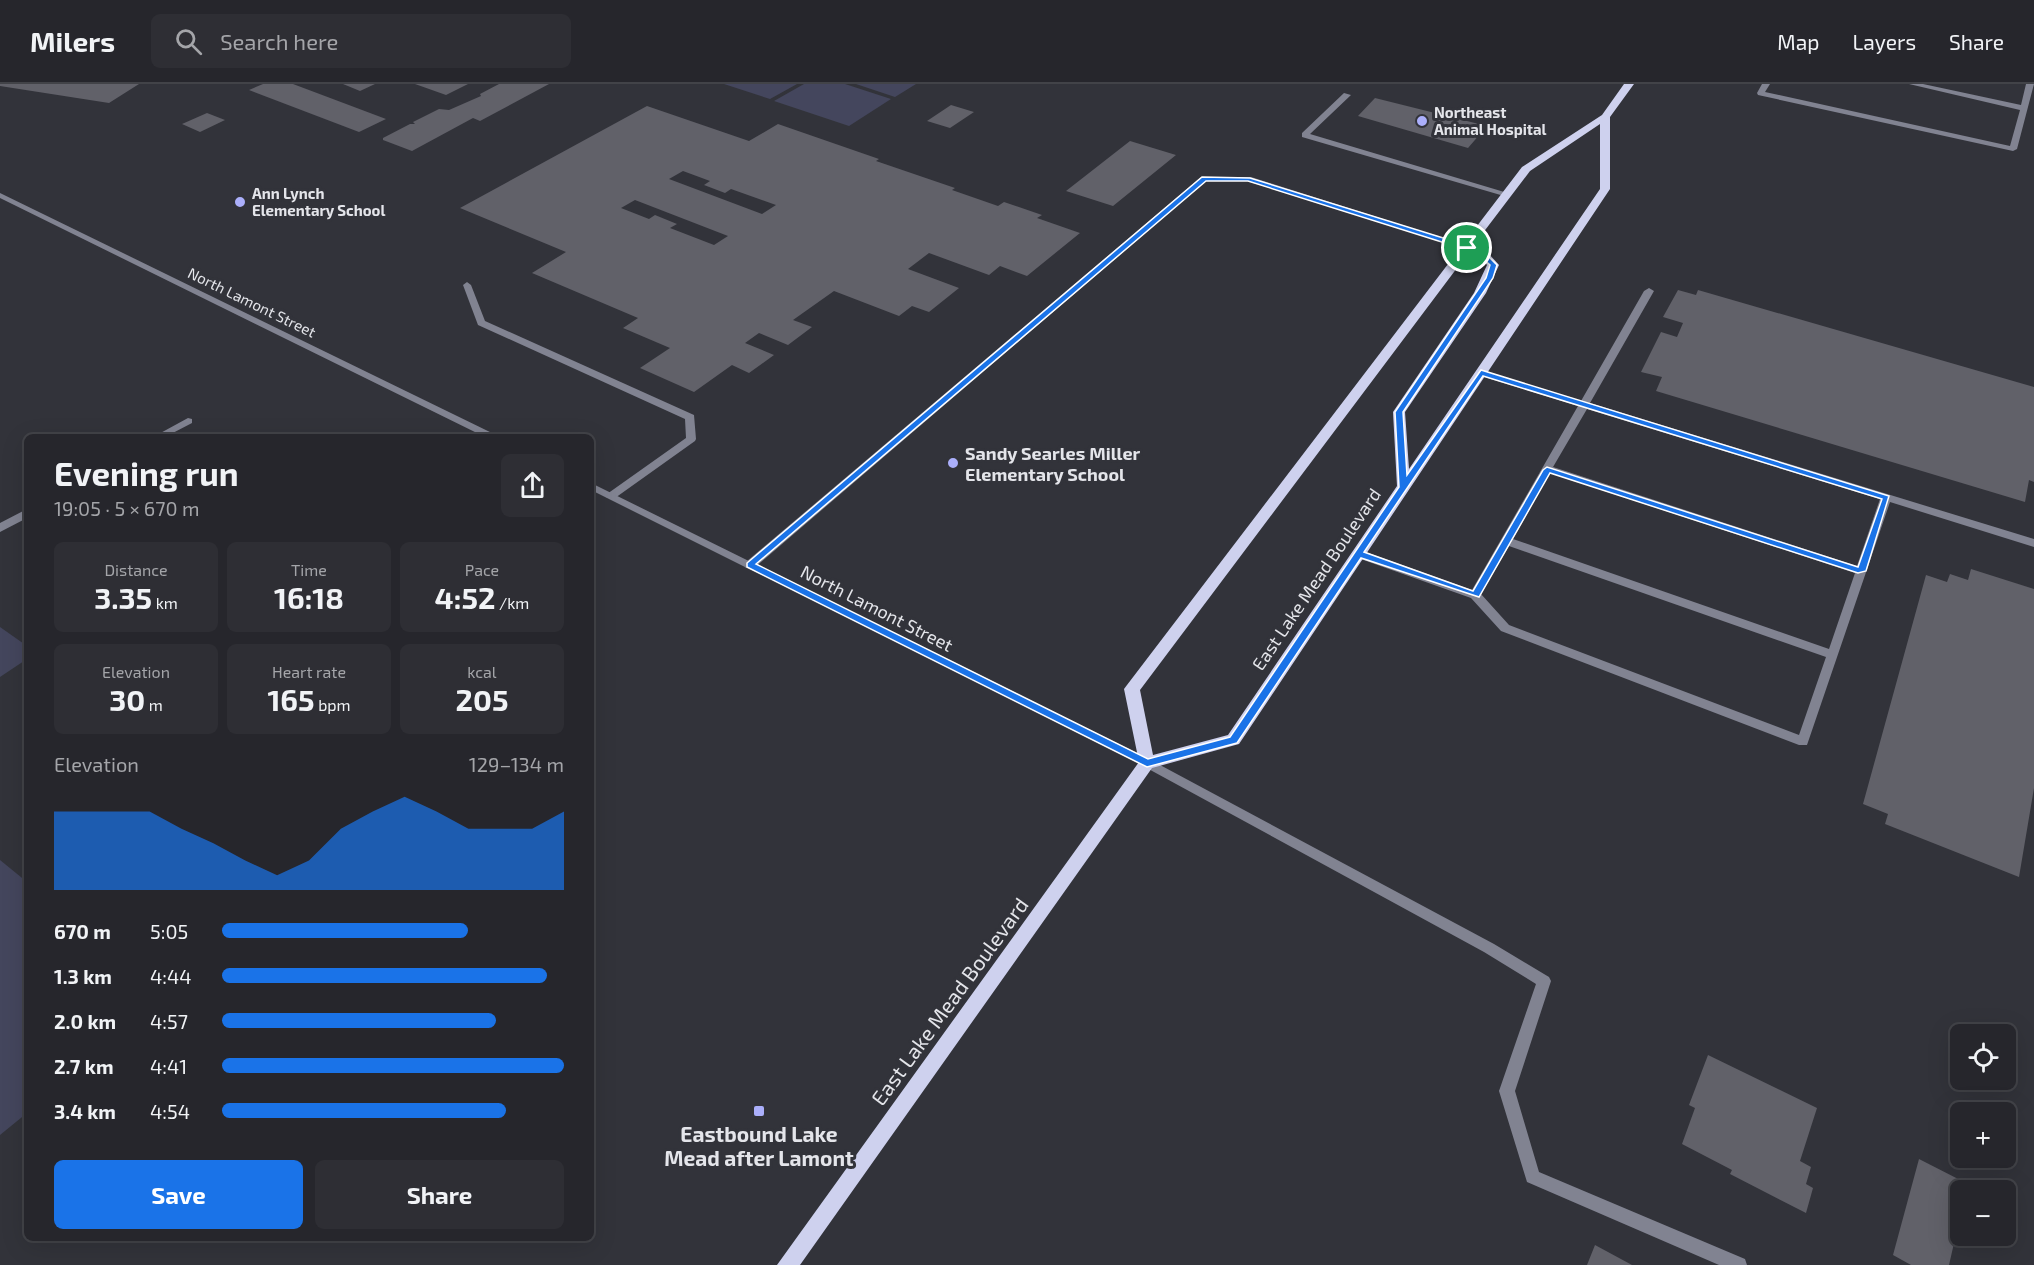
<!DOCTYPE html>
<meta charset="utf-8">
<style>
body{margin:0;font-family:"Exo 2",sans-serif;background:#2e2e34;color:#f1f3f6;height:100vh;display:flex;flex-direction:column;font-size:22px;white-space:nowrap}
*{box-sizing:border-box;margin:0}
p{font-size:20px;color:#a4a5a9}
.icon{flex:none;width:33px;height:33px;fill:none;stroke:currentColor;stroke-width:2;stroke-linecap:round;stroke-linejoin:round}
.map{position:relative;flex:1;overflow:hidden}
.details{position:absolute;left:24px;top:350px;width:570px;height:807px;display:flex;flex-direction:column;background:#26262c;border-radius:9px;box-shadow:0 6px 24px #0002,0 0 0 2px #424348}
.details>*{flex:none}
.fabs{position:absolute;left:1950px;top:940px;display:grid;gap:12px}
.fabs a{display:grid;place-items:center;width:66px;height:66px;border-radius:9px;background:#26262c;box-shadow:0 6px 24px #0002,0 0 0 2px #424348;font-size:30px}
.pin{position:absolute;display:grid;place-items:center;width:51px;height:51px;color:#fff;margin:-26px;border:3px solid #fff;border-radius:50%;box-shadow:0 2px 6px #0007}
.round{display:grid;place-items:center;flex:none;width:63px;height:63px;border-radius:9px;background:#2e2e34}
.headline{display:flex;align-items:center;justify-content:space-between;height:102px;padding:0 30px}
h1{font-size:33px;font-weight:700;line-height:45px}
.figures{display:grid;grid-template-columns:repeat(3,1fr);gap:9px;height:102px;padding:6px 30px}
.figures div{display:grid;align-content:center;border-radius:9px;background:#2e2e34;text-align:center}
.figures b{font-size:30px;font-weight:700}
.figures small{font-size:16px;font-weight:400}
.figures p{font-size:16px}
.chart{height:168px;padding:12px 30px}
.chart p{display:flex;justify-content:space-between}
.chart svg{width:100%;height:108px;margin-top:6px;fill:#1a73e8;opacity:.7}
.cta{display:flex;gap:12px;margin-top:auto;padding:12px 30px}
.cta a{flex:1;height:69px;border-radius:9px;background:#1a73e8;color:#fff;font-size:24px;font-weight:700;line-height:69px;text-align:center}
.cta a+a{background:#2e2e34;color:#f1f3f6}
ul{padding:0 30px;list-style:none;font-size:20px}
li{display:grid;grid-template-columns:96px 72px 1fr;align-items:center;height:45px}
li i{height:15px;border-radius:8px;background:#1a73e8}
header{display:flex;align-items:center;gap:36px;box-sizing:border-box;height:84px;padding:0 30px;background:#26262c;border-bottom:2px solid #424348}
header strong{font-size:28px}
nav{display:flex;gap:33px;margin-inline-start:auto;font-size:21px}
.search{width:420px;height:54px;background:#2e2e34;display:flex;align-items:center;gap:15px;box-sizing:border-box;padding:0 21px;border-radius:9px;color:#a4a5a9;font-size:22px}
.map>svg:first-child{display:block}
.green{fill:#44465d}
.building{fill:#616169;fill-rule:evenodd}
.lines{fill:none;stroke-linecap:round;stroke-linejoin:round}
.service{fill:#818391;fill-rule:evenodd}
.tertiary{fill:#818391;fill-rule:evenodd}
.primary{fill:#ced1ee;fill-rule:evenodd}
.route{fill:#1a73e8;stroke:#fff;stroke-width:1.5;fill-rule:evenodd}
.poi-dot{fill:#abaffb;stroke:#32333a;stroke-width:2}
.labels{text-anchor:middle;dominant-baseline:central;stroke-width:6;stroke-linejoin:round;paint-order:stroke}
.far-poi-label{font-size:15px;font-weight:bold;fill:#e4e5ea;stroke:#32333a;text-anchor:start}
.far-street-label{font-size:15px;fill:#e4e5ea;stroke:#32333a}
.poi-label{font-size:18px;font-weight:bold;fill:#e4e5ea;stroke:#32333a;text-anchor:start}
.street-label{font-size:18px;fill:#e4e5ea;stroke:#32333a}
.near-street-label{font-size:21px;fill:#e4e5ea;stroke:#32333a}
.near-poi-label{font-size:21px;font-weight:bold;fill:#e4e5ea;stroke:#32333a}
</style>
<header>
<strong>Milers</strong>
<div class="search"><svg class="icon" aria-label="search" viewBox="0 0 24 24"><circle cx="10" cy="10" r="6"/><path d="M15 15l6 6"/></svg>Search here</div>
<nav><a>Map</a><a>Layers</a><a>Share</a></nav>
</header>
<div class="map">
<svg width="2034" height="1181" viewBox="0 0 2034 1181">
<rect width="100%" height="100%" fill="#32333a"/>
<path class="green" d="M724,0h73l-27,15z
M804,0h41l46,15 -42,27 -75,-25z
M856,0h60l-21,13z
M0,543l27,19v13l-27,18z
M0,776l27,22v231l-27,22z"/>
<path class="building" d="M0,0h139l-30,19 -109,-17z
M263,0h30l93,35 -27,13 -110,-42z
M343,0h32l-15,7z
M415,0h53l-22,11z
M499,0h50l-69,37 -7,-3 -61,33 -29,-11v-2l27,-14h5l-2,-2 26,-13 10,1 32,-14 -1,-2z
M1375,14l112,28 -19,22 -110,-32z
M951,21l23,7 -24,16 -23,-7z
M647,22l102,35 29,-17 101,35 -3,2 79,27 -3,2 46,16 6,-4 38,13 -5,3 43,15 -53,43 -27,-10 -11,9 -60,-22 -21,16 51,19 -30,24 -17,-6 -13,10 -65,-25 -41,29 19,7 -24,18 -29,-12 -14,10 29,12 -25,18 -17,-8 -38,27 -54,-24 30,-20 -47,-20 15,-10 -106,-45 34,-21 -106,-44zM683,87l27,10 -6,4 21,8 6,-4 45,16 -14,9 -93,-35zM635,116l93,36 -14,9 -44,-17 7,-4 -22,-9 -6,4 -28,-11z
M207,29l18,7 -25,12 -18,-8z
M1130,57l46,14 -63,51 -47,-15z
M1678,206l18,5 2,-5 336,97v95l-5,-2 -4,22 -369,-111 6,-14 -21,-5 20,-40 16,5 6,-14 -20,-6z
M1971,485l63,20v199l-15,89 -134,-53 3,-10 -25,-10 63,-229 21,7 3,-8 18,6z
M1708,971l109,53 -17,53 11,6 -5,17 7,4 -7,25 -76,-39 2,-4 -50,-26 13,-36 -6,-3z
M1919,1075l49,25 -2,7h-6v26l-11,48h-38l-18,-10z
M1595,1161l37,20h-45z"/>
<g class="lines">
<path class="service" d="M1762,0h8l-5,8 245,54 10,-36 -111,-26h14l98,21 5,-21h8l-17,65 -4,2 -255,-56 -1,-2z
M1344,9l7,2 -41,39 201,60 -7,2 -202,-59v-4z
M1201,93h50l220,70 -7,2 -217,-68h-41l-452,387h-8l-2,-3 2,-3z
M467,198l4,3 14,36 209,94 2,24 -1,2 -80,57h-8l-1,-2 1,-2 79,-56 -1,-19 -207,-94 -15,-40z
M1649,204l5,3 -64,112 444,136v8l-144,-45 -83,243h-8l-298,-114 -30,-33 -116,-41 -2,-3 6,-4 4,1 109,39 106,-184 -100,-31 -2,-2 2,-2h6l97,30 63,-110zM1587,325l293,90 -23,67 -304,-99zM1550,389l305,100 -26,76 -316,-110zM1509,462l317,111 -27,78 -290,-110 -28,-31z
M188,334l4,1v4l-25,13h-12z
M27,425v9l-27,14v-9z
M1147,674l347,186 55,33 2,4 -36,110 24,81 206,87 2,6h-28l-192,-83 -28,-91 37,-107 -52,-32 -341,-186 -2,-3 2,-3z"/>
<path class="tertiary" d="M0,109l494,241 1,2h-12l-483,-238z
M591,399l560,277 2,3 -2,3h-8l-552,-276z"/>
<path class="primary" d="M1624,0h10l-24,33v72l-371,555 -87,24 -352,497h-23l362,-503 -15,-73 3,-4 395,-518 80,-52zM1600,40v65l-191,280 -4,-57 81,-119 13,-28 -11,-12 -15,-7 57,-75zM1469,168l11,5 7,8 -13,28 -81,119 4,74 -169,249 -75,20 -13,-65z"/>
</g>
<path class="route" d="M1202,93l48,1 219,68 17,8 11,11 -4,13 -90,134 4,63 74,-105 408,126 -23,75 -8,2 -308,-100 -71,124 -118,-39 -124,185 -90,24 -400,-200v-4zM1206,97h42l216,68 17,8 9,8 -4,13 -91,134 4,75 -169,250 -82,22 -392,-195zM1483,292l399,123 -24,68 -311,-100 -4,3 -70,121 -109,-39z"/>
<g class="poi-dot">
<circle cx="1422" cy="37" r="6"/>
<circle cx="240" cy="118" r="6"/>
<circle cx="953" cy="379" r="6"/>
<rect x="753" y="1021" width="12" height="12" rx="3"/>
</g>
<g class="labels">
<g class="far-poi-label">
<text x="1434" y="28">Northeast<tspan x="1434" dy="17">Animal Hospital</tspan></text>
<text x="252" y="109">Ann Lynch<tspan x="252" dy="17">Elementary School</tspan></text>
</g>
<g class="far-street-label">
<text transform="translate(252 218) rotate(26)">North Lamont Street</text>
</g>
<g class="poi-label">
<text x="965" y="369">Sandy Searles Miller<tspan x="965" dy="21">Elementary School</tspan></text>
</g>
<g class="street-label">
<text transform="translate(1316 495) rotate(-56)">East Lake Mead Boulevard</text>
<text transform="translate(877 524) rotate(27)">North Lamont Street</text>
</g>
<g class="near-street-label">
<text transform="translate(949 917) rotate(-54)">East Lake Mead Boulevard</text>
</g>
<g class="near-poi-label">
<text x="759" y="1049">Eastbound Lake<tspan x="759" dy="24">Mead after Lamont</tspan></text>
</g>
</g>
</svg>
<div class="fabs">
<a><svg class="icon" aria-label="locate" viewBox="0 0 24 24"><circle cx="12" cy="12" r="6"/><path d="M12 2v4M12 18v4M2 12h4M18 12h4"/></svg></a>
<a>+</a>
<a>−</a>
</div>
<div class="pin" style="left:1467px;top:164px;background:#1e9e55"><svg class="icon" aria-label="arrive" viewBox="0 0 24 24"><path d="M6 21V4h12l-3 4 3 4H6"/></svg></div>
<section class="details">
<div class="headline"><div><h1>Evening run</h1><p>19:05 · 5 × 670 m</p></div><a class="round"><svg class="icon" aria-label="share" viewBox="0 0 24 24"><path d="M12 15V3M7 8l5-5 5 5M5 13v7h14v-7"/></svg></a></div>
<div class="figures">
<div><p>Distance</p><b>3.35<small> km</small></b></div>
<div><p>Time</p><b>16:18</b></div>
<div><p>Pace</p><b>4:52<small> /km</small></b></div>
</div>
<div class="figures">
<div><p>Elevation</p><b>30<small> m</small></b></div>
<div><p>Heart rate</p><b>165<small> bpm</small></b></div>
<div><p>kcal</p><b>205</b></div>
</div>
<div class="chart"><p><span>Elevation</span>129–134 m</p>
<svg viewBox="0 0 160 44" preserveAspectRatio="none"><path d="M0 44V12L10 12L20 12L30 12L40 19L50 25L60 32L70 38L80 32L90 19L100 12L110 6L120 12L130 19L140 19L150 19L160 12V44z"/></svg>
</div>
<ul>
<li><b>670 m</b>5:05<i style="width:72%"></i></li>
<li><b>1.3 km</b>4:44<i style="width:95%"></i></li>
<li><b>2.0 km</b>4:57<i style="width:80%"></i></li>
<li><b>2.7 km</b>4:41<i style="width:100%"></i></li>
<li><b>3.4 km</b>4:54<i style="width:83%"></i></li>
</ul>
<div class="cta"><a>Save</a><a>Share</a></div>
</section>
</div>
